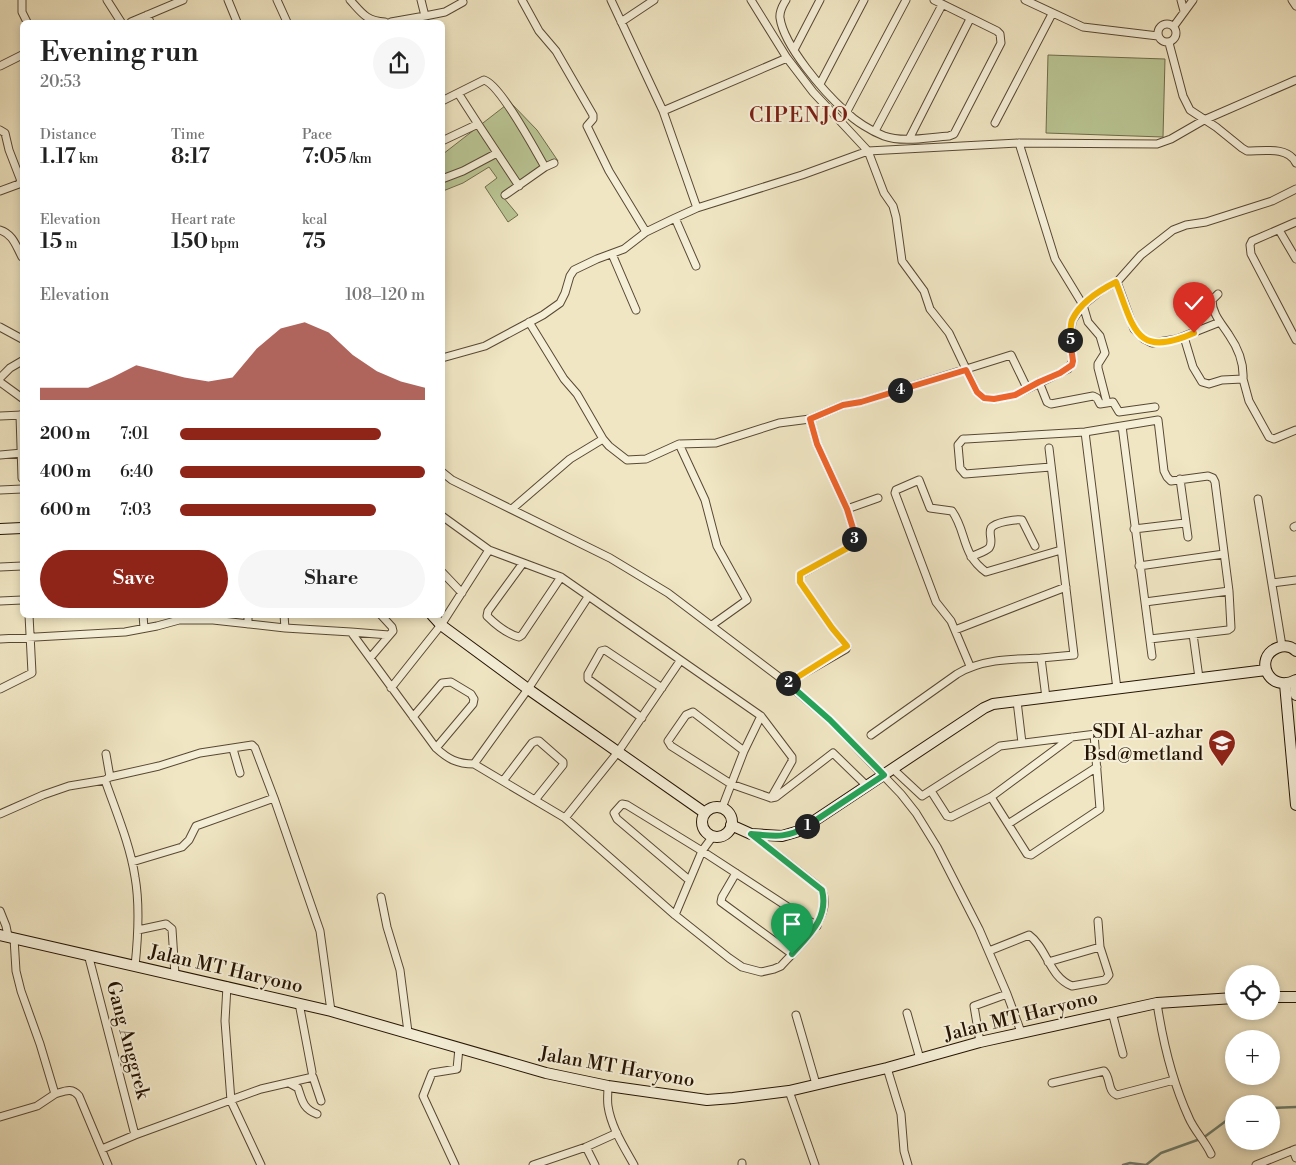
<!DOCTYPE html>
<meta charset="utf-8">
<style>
body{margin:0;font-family:"Libre Bodoni",serif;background:#f6f6f6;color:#222;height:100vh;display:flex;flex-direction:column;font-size:19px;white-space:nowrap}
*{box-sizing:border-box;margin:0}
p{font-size:16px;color:#767676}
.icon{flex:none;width:28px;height:28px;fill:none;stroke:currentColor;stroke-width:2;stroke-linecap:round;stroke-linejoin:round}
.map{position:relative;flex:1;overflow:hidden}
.side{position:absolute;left:20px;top:20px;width:425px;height:598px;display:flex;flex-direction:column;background:#fff;border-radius:8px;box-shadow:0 2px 8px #0003}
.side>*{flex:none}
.tools{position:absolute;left:1225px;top:965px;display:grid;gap:10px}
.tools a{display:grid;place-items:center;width:55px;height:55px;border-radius:50%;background:#fff;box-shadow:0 2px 8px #0003;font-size:25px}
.pin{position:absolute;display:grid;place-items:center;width:42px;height:42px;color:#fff;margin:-51px -21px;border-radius:50% 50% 50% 0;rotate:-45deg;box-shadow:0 0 5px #0007}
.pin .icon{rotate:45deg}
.km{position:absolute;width:25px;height:25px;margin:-12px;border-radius:50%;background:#222;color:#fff;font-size:14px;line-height:25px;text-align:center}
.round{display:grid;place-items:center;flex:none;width:52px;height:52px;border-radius:26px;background:#f6f6f6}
.summary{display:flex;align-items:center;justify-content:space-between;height:85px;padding:0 20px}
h1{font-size:28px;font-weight:600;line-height:38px}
.figures{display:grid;grid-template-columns:repeat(3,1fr);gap:8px;height:85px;padding:5px 20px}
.figures div{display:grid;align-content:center}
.figures b{font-size:21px;font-weight:600}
.figures small{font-size:14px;font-weight:400}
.figures p{font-size:14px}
.chart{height:140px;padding:10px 20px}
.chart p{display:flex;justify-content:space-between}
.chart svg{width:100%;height:90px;margin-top:5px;fill:#8f2418;opacity:.7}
.cta{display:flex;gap:10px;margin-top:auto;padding:10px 20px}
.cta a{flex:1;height:58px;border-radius:30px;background:#8f2418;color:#fff;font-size:20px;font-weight:600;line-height:58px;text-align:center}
.cta a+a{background:#f6f6f6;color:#222}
ul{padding:0 20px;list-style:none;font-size:16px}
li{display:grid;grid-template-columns:80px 60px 1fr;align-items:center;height:38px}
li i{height:12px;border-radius:6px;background:#8f2418}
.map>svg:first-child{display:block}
.green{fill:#bac594;stroke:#706c4c}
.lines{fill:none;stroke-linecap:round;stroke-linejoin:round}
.stream{stroke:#6c7b69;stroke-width:2.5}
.street-casing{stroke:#584834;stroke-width:9}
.secondary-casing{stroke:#251404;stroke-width:12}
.street{stroke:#f5efd8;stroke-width:7}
.secondary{stroke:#f5efd8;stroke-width:10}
.split-1-casing{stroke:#fff;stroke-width:10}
.split-2-casing{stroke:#fff;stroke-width:10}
.split-3-casing{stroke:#fff;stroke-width:10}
.split-4-casing{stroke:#fff;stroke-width:10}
.split-5-casing{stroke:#fff;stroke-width:10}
.split-6-casing{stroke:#fff;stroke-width:10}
.split-1{stroke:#22a559;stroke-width:6}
.split-2{stroke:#22a559;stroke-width:6}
.split-3{stroke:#f5b400;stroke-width:6}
.split-4{stroke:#f0652b;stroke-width:6}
.split-5{stroke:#f0652b;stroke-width:6}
.split-6{stroke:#f5b400;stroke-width:6}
.labels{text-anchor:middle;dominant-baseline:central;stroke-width:4;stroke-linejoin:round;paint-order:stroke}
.poi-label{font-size:19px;fill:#251404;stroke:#f5efd8;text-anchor:end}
.street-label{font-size:19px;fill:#251404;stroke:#f5efd8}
.quarter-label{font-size:21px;letter-spacing:1px;fill:#7a1f14;stroke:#f5efd8}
</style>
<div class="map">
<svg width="1296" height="1165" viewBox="0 0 1296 1165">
<rect width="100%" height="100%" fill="#f0e6c3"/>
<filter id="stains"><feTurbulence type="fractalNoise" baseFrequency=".004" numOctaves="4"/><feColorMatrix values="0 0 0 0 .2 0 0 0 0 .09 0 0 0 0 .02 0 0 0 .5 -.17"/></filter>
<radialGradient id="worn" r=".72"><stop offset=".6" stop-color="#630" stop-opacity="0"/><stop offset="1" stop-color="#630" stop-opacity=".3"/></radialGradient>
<path class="green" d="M1048,55l117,4 -2,78 -117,-4z
M510,102l27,28 21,31 -55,36 15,18 -10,7 -23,-35 12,-9 -8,-11 -26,16 -20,8v-37z"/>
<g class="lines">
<path class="stream" d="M1271,1108l25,-1
M1123,1165l7,-2 16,2 15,-12 42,-15 31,-23"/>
<g class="street-casing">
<path id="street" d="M22,0v12l5,10
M107,0l14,22
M228,0l9,22
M277,0l10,22
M350,0c12,13 16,21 35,22
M522,0l17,31 17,20 37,64v4l-6,7 22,45 37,61
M611,0l52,111 34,97
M751,0l36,58 26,34 55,59 16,42 9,13 3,11 6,44 22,30 6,18 19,24 28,59 7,6 10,1 21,-4 53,-26 5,-8 -3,-19 2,-21 11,-16 20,-16 14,-7 24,-27 32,-25 13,-5 20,-3 66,-21 24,-12
M786,0c-3,5 -7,11 -6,18 4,28 44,74 65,93 10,10 26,20 39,25 19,7 46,1 65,0l5,-2 47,-91 -1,-9 -3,-3 -63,-31
M1025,0l58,27 75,9
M1181,0l3,11
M1292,0l4,6
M147,15l3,7
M425,16l20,-4 18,-10
M131,22l52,-22
M391,22l34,-6 -4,-16
M621,22l33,-22
M1158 33a9 9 0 1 1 18 0a9 9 0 1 1-18 0Z
M1174,26l19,-26
M1169,43l14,53 7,14 26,17 26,21 5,3c16,0 41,-5 49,12
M794,50l26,-50
M0,66l22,-11
M820,84l44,-84
M442,101l42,-21c16,4 51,70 61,87
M663,111l124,-53
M846,113l60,-113
M995,123l57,-109
M478,124l41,62
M0,130l5,3 4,17 12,31 -2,3 -19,7
M875,131l67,-126
M909,139l61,-120
M442,141l36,-17 -20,-31
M1019,143l36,116 28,46 5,17 12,14 5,17 -7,11v4l9,35
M442,179l21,-8 34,-18
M505,195l40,-28 9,-4
M675,218l21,48
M1296,222l-44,19 -2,4 1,9 45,86
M0,230c13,4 16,16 22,27
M1279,230l17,29
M612,254l24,56
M1117,282l17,47 10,10 8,4 25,-4 43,-17
M1218,294l-6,6c0,14 10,24 17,35 9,13 15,28 14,44
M529,322l35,57 13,15 26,45 6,7 18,14 19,-1 33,-15 37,-1 63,-20 31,-4 33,-14 18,-3 150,-47 16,33
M0,327l22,12
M1184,337l9,30 9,15 7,2 13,-4 21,-1 6,22 20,36 5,2 22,-9
M442,358l43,-12 58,-31 17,-12 5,-10 5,-17 4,-6 23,-11 27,-10 22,-17 29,-14 22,-10 105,-33 66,-24 151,-8 138,1 14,-5 33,-19 92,-40
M0,378l10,-10 12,-7
M0,382l22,16
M1039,382l8,20 4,2 42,-8 4,2 3,6 13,-2 6,10 36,-5
M20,415l2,63
M0,416l22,-1
M1122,426l30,230
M1085,432l32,257
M679,444l26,56 12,46 30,54 -35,25
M0,455l22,-2
M1051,467l-86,7 -5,-6 -2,-23 5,-6h3l119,-7 73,-12 6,51 3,6 4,4 37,-5 5,2 2,4 14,109 2,37 -3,2 -78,9
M442,472l10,8 158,78 58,35 119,90 43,37 71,74 15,19 21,34 42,82 28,65 14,38
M1180,479l8,58
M0,490l22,-1
M1258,499l24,147
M512,509l58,-50 33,-20
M847,509l31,-11
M442,516l47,34 72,27 200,139 31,41v4l-21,37
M1294,527l2,-1
M1134,529l51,-6
M971,557c5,-3 14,-5 18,-9 5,-6 -1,-14 2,-20 4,-6 26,-9 31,-8l13,26
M523,563l-35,48 -1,5c8,8 21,18 32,21l3,-2 39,-58
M1139,566l85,-12
M0,567l22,-1
M442,572l20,21
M1272,583l24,-3
M0,601l22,-1
M1145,602l84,-11
M143,615l1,13
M284,615l1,13
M248,624v-9
M955,630l111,-43
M351,632l38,3
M1193,634l6,44
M0,639l125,-7 32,-6 22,-6h34l72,8 66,4 85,116c12,11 21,16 38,16l91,54 110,97 54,43 13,9 19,5 13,-3 7,-3c15,-17 53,-49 41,-75 -2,-3 -5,-6 -8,-8l-63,-49
M370,658l23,-27 -1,-4 -11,-12
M1041,658l33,-3 -25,-207
M970,666l-19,-45 -15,-19 -41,-109 1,-3 23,-10 11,28 22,3c15,21 9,43 34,61l75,-22
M787,683l59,-34 1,-3 -15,-18 -32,-46 1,-8 50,-28 3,-4 1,-7 -8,-26 -30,-65 -7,-25
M391,688l50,-63 48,-75
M0,689l32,-16 -3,-58
M1017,701l5,42
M413,717l29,-34 9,-1 20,12 3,5 -1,5 -37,44
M642,718l-54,-39v-5l13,-23 4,-1 57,38
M871,735l86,-61c25,-15 55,-15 84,-16l5,40
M233,749l7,24
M744,751l-51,-39 -7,3 -18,26 3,5 60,38 40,14 5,-1 57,-44 34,33
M106,754l4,23
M474,764l54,-75 60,-92
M893,769l29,27 78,-50 104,-13
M105,780c11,32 25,64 30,97 5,28 3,61 0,89
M503,781l29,-38 4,-2h3l24,21v3l-28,35
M931,791l16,25 4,1 40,-20 81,-60
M991,797l36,57 4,1 69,-46 -6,-75
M722,808l22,-57 17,-35
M0,814l43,-19 26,-9 36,-6 5,-3 49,-11 41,-13 52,-8 3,3 19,50 46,133 11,80
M565,818l53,-66 62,-91
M1008,824l89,-57
M132,862l50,-15 7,-7 7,-14 78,-28
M736,873l-14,24 -1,5 71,52
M689,880l-72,-61 -3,-6 8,-9 5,1 75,46 115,75
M381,897l6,30 13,43 8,62
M0,911l6,15 2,10
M675,915l27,-64 11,-15
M138,930l28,-6 6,5 3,46
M989,951l40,-16c18,13 20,42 43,51l33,-6 4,-5 -9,-28 -2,-26
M88,954l47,181
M1048,962l52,-15
M227,986l-2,35 6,80 30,64
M299,1003l13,69
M1157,1003c6,40 15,78 32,115 5,12 16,23 22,36
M1112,1012l11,42
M907,1013l13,46
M796,1015l20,69
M980,1042l-6,-36 33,-12
M887,1068l14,46 3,37 4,14
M289,1083l9,5c4,12 5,21 19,26
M1052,1083l52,-12c7,7 3,20 13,24l57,-15
M608,1086c0,7 -1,14 0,20 3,21 16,41 26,59
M789,1091l26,74
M55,1094c10,-3 17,-7 24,2l29,69
M0,1117l37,-11 18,-12 -15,-50 -19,-53 -5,-20 -2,-33
M586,1147l9,18
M102,1149l33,-14 126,-46 52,-12 8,24
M1293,1150l3,8
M455,1165l-32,-69 9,-23 25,-4 2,-21
M533,1165l53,-18 31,-14
M742,1165v-2
M1256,1165l40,-16"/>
</g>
<g class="secondary-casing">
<path id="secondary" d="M0,529l22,-1
M432,615l9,10 87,64 177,124
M1296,651c-5,-5 -12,-6 -19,-3 -24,10 -8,46 19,32
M1295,681l1,14
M1285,684l11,121
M702 822a15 15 0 1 1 30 0a15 15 0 1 1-30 0Z
M731,825l20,9 31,2 17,-5 185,-123 9,-4 273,-34
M0,935l331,76 215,62 62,13 99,14 26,-2 56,-7 98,-23 93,-26 177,-39 77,-5
M1271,997h25"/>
</g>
<use href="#street" class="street"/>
<use href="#secondary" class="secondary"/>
</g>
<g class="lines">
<g class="split-1-casing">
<path id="split-1" d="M792,954c17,-19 37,-36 30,-64l-71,-56c22,2 36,5 56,-8"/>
</g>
<g class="split-2-casing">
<path id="split-2" d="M788,683l42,37 54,55 -77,51"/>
</g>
<g class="split-3-casing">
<path id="split-3" d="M788,683l59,-37 -15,-18 -32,-46v-8l51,-28 3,-7"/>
</g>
<g class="split-4-casing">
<path id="split-4" d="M854,539l1,-4 -8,-26 -30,-65 -7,-25 33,-14 18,-3 39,-12"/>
</g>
<g class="split-5-casing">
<path id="split-5" d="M900,390l66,-20 11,22 7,6 10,1 21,-4 24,-13 21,-9 12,-8 1,-4 -3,-21"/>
</g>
<g class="split-6-casing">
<path id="split-6" d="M1070,340c1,-6 0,-15 2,-20 8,-17 28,-30 44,-38 18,46 19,77 78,51"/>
</g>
<use href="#split-1" class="split-1"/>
<use href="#split-2" class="split-2"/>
<use href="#split-3" class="split-3"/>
<use href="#split-4" class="split-4"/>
<use href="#split-5" class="split-5"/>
<use href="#split-6" class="split-6"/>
</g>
<defs>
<g id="school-pin" transform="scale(1.4375)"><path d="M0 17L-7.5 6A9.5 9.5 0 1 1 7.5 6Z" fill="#8f2418" stroke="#f5efd8"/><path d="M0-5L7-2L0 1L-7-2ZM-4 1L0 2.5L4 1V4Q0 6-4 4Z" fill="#fff"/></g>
</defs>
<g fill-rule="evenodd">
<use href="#school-pin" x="1222" y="743"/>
</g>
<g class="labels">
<g class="poi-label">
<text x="1203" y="732">SDI Al-azhar<tspan x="1203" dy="22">Bsd@metland</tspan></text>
</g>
<g class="street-label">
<text transform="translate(226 969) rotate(13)">Jalan MT Haryono</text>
<text transform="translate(1021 1016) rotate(-14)">Jalan MT Haryono</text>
<text transform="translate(128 1040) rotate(75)">Gang Anggrek</text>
<text transform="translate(617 1067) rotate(10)">Jalan MT Haryono</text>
</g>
<g class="quarter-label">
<text x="799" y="116">CIPENJO</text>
</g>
</g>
<rect width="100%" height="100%" filter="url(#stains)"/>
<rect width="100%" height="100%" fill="url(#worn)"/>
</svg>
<div class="tools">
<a><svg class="icon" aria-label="locate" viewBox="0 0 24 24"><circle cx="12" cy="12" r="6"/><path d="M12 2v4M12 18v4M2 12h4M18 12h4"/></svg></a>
<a>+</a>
<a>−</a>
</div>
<div class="pin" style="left:792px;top:954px;background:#1e9e55"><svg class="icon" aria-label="arrive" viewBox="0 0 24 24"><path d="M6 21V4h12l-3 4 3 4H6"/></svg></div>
<div class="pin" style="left:1194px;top:333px;background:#d93025"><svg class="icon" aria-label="check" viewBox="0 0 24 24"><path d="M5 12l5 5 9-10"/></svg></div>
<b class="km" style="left:807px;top:826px">1</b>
<b class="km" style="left:788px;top:683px">2</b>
<b class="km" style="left:854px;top:539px">3</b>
<b class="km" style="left:900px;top:390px">4</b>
<b class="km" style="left:1070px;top:340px">5</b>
<section class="side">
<div class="summary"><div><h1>Evening run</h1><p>20:53</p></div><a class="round"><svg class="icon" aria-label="share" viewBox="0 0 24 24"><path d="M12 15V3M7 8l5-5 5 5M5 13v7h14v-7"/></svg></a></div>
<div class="figures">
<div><p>Distance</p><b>1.17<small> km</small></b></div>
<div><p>Time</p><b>8:17</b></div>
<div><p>Pace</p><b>7:05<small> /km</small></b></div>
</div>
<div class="figures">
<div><p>Elevation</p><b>15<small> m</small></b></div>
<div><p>Heart rate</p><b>150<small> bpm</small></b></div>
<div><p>kcal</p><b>75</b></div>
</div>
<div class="chart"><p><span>Elevation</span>108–120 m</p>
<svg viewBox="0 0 160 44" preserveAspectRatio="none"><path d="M0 44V38L10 38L20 38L30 33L40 27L50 30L60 33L70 35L80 33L90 19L100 9L110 6L120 11L130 22L140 30L150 35L160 38V44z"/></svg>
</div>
<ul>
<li><b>200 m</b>7:01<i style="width:82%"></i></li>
<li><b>400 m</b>6:40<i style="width:100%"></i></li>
<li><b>600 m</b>7:03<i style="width:80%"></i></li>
</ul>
<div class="cta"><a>Save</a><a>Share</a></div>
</section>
</div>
